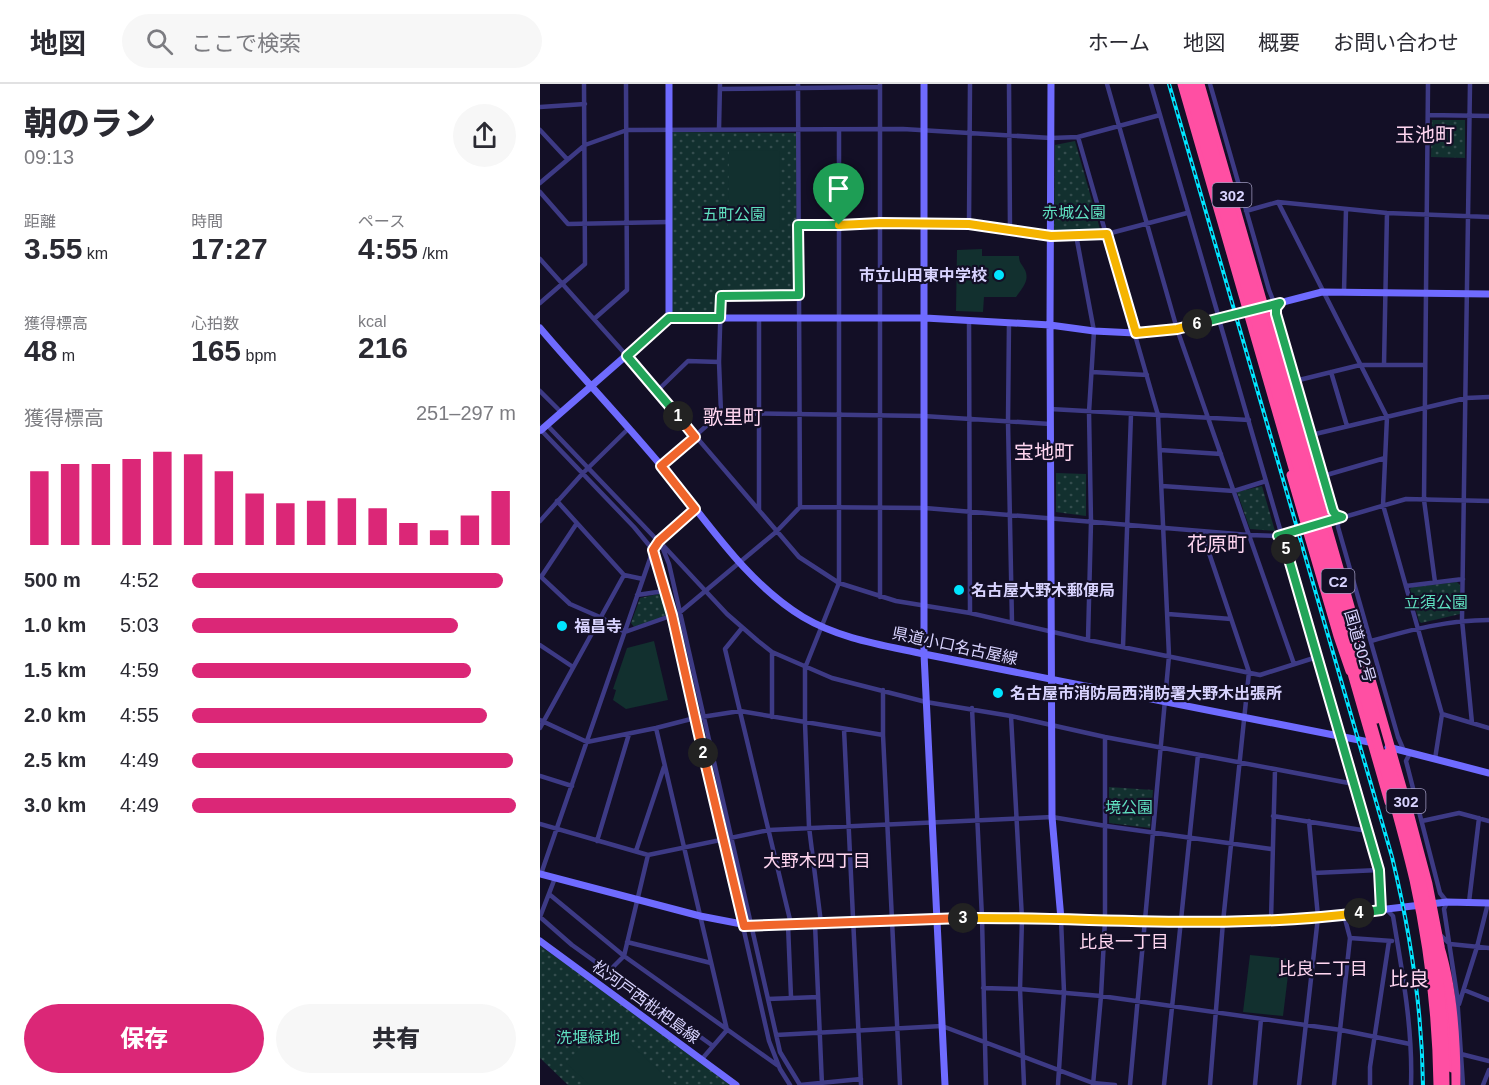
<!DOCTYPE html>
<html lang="ja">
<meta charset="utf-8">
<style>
body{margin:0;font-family:Arial,"Noto Sans JP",sans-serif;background:#f7f7f7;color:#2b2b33;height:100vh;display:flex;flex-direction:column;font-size:22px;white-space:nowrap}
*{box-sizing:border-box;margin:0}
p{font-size:20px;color:#7c7c81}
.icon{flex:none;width:33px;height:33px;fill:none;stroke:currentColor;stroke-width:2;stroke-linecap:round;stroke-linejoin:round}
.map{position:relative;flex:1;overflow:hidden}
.details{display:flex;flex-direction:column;background:#fff;width:540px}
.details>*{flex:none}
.pin{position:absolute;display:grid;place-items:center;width:51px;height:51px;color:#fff;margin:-62px -26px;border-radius:50% 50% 50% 0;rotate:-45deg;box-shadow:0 0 6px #0007}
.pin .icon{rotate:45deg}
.km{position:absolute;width:30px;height:30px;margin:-15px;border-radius:50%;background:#222;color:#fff;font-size:16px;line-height:30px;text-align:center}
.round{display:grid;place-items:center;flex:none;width:63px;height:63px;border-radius:32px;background:#f7f7f7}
.overview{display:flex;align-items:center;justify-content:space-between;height:102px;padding:0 24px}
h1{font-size:33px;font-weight:800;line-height:45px}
.figures{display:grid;grid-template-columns:repeat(3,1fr);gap:9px;height:102px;padding:6px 24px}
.figures div{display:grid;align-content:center}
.figures b{font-size:30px;font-weight:800}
.figures small{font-size:16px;font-weight:400}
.figures p{font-size:16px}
.chart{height:168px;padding:12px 24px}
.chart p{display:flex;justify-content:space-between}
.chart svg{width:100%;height:108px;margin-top:6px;stroke:#db2777;stroke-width:6}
.cta{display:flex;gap:12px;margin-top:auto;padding:12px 24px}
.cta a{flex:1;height:69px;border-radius:36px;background:#db2777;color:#fff;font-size:24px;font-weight:800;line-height:69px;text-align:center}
.cta a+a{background:#f7f7f7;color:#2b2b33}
ul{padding:0 24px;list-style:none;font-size:20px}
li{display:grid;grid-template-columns:96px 72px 1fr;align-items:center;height:45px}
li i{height:15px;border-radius:8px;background:#db2777}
header{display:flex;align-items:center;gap:36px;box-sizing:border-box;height:84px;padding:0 30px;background:#fff;border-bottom:2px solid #e1e1e2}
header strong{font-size:28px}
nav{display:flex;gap:33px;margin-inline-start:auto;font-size:21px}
.search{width:420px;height:54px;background:#f7f7f7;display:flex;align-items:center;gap:15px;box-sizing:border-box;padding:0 21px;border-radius:33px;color:#7c7c81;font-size:22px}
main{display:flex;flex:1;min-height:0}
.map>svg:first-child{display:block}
.park{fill:url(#park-dots)}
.pitch{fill:#12302f}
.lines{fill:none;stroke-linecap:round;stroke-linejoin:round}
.stream{stroke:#0c2248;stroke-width:1.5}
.street{stroke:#3d3a85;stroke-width:4.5}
.secondary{stroke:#6f6bff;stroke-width:7}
.highway{stroke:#ff4fa3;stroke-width:9}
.rail-casing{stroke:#00e5ff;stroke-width:4}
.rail{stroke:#130f26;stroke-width:1.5;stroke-dasharray:4.5;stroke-linecap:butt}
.highway-bridge{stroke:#ff4fa3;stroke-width:9}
.split-1-casing{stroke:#fff;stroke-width:12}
.split-2-casing{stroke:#fff;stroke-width:12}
.split-3-casing{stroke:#fff;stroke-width:12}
.split-4-casing{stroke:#fff;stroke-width:12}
.split-5-casing{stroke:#fff;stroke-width:12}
.split-6-casing{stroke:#fff;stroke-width:12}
.split-7-casing{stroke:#fff;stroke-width:12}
.split-1{stroke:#22a559;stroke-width:8}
.split-2{stroke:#f0652b;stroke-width:8}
.split-3{stroke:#f0652b;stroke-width:8}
.split-4{stroke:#f5b400;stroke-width:8}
.split-5{stroke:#22a559;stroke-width:8}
.split-6{stroke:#22a559;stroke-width:8}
.split-7{stroke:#f5b400;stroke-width:8}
.poi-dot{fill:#00e5ff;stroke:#130f26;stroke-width:2}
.labels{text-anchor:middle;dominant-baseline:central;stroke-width:4.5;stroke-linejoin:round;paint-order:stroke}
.shield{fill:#130f26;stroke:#9e99be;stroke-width:1.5}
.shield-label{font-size:15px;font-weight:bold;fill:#d9d4ff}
.park-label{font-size:16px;fill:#5fe0c0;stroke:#130f26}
.poi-label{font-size:16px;font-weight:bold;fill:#d9d4ff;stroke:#130f26;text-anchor:start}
.street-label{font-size:16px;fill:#d9d4ff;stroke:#130f26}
.neighbourhood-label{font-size:18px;fill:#ffd6f0;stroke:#130f26}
.quarter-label{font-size:20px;fill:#ffd6f0;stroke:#130f26}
</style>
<header>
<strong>地図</strong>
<div class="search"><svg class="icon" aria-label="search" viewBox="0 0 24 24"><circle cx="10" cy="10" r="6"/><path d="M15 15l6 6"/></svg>ここで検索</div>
<nav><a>ホーム</a><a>地図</a><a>概要</a><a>お問い合わせ</a></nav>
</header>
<main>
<section class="details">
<div class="overview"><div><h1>朝のラン</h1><p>09:13</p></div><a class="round"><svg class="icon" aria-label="share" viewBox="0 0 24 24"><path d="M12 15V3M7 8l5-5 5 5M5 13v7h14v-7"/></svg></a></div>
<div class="figures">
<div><p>距離</p><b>3.55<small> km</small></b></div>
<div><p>時間</p><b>17:27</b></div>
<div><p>ペース</p><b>4:55<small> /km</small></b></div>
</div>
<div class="figures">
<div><p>獲得標高</p><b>48<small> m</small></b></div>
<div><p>心拍数</p><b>165<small> bpm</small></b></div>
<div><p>kcal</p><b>216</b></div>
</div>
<div class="chart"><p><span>獲得標高</span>251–297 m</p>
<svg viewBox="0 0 160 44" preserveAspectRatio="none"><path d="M5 44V14M15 44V11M25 44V11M35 44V9M45 44V6M55 44V7M65 44V14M75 44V23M85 44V27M95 44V26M105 44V25M115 44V29M125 44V35M135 44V38M145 44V32M155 44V22"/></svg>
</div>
<ul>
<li><b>500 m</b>4:52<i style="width:96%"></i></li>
<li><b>1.0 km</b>5:03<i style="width:82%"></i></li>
<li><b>1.5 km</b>4:59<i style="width:86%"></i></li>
<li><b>2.0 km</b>4:55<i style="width:91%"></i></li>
<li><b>2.5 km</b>4:49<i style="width:99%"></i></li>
<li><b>3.0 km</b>4:49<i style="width:100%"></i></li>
</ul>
<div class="cta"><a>保存</a><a>共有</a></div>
</section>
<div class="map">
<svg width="949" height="1001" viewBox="0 0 949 1001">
<defs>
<pattern id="park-dots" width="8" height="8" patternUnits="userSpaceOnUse" patternTransform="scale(1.5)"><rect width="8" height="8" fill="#12302f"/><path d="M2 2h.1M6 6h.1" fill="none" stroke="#344d4e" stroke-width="1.8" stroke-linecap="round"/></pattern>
</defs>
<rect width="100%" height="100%" fill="#130f26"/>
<path class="park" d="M892,36h33v38l-34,-1z
M133,48l124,1v161l-77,2 -2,20h-42l-5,-4 1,-177z
M535,57l25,88 -46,4 1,-88z
M516,389l30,1v42l-30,-4z
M722,402l13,45 -25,-2 -13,-37z
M917,498l3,3v29l-39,9 -2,-2 -9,-32 2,-2z
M123,509l7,22 -36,12 -3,-4 9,-25z
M569,703l44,3 -3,38 -41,-5z
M0,862l90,61 100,78h-162l-28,-27z"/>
<path class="pitch" d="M189,66l51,1 -1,79 -51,-1z
M442,165v7h37c0,7 3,8 6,14 5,11 -3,18 -9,27h-32l-1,15 -27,-1 1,-61z
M114,557l14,59 -42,9 -13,-9 3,-10 -3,-1 14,-41z
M710,871l40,4 -7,57 -40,-4z
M65,937l70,64h-85l-24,-22z"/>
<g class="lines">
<path class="stream" d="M0,340l1,1"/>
<path class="street" d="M258,0l2,423
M340,0v513
M469,0l1,146
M567,0l70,245 117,335
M611,0l68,234
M670,0l59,206 4,10 7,3 -4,5v6l57,197 3,4 6,2
M888,0l-4,416 11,82
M930,0l-8,536 10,103
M180,5l160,-2
M0,23l45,-3
M888,31l61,1
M179,45l1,-45
M0,46l27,29
M538,53l80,278 11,241 -39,429
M0,99l45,-38 42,-15 276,-1 148,9 27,-1 82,-22
M0,108l28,32 101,-2
M738,118l109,215 -4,88 59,209 -7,45
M706,127l32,-9 109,11 102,4
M429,140l1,-140
M258,141l171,-1 82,11h25l31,-1 80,-21
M536,151l18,96 -5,81 2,110 -3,118
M0,175l87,97 172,201 40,26 57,18 74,12 118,27 172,35 57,-18
M804,208l2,-83
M0,219l45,-39 -1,-180
M54,235l33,-29 -1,-206
M429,236l1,293
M675,236l5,3 62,213
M469,238l-1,100 4,200
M844,281l3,-152
M552,288l55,3
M791,288l16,54
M755,297l65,-16h65
M0,307l21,21
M117,307l31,-30 31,1
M510,325l199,11
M181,329l202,3 127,8
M7,341l112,117
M0,348l1,-2 93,97 19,23 24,86 92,405 11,28 10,16
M771,351l155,-37 23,-1
M620,366l61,4
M121,382l60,-53 -2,-51 2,-66 78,-1
M783,392l62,-18
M622,402l72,5 32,-10
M17,417l67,74 19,4
M219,426v-191
M802,433l-4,5v5l60,210 6,14
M0,437l43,-48 45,-44
M787,438l79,-23 83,2
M662,448l47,140 -26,250 -13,163
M738,452l6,5 95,329 2,40
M119,457l68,73 31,27 14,11 60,26 94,24 85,14 94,21 249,47
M123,465l6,15 109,479 2,9 20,33
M0,492l30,28 32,14 23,14 54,-19 97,-81 24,-25 125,1 324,27 33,1 25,-8
M1,493l36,-54
M866,502l57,-7
M97,511l27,-4
M628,530l63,5
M202,544l-17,21 66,275
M831,557c39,-11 77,-21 118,-21
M0,561l33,22
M583,563l8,-233
M343,606v45l17,350
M432,624l10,210 4,167
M902,630l47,14
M471,632l11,203 -2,70 4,96
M232,633v-65
M0,636l47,22 69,-14 39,-10 45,-7 143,24
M0,644l84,-153
M116,644l71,302 -25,29
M304,645l17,356
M870,669l-4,8 34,132 7,9 -3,7 13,86 6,90
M0,692l32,10
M733,732l95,15
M882,737l37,-8 30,8
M0,740l108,31 121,-25 283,-13 54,9 165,23
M57,757l32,-107
M96,767l28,-84
M774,789l65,-3
M1,790l112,-324 6,-9 36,-32
M15,794l-15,39 32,28 141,101
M9,810l75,62 153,109
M929,818l10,-84
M846,825l7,7c9,55 20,112 18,169
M731,836l4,-150
M281,839l-12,-96 -4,-104v-55l34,-85v-453
M275,840l7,161
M248,841l3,72
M899,850l11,10 39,4
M810,854l42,3
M87,858l84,21
M69,887l15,-15 24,-101
M443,904l37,1 81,7 240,34 69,14
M924,906l25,10
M228,915l50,-2
M919,920l18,-57 11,-44
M236,951l166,-9 151,57 22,2
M921,970l28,7
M260,1001l61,-6
M518,1001l6,-93 -3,-73
M553,1001l8,-89 4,-76v-183
M624,1001l34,-330
M715,1001l6,-66
M759,1001l19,-168 -9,-96
M794,1001l16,-147 -6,-23
M830,1001v-18l19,-126
M943,1001l6,-15"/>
<path class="secondary" d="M129,0v234
M384,0v570l21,431
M511,0l-1,241 2,492 9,102
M0,244c40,47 83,92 123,140 43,51 82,114 140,149 37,22 80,28 121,37l450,89
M1,346l128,-112h256l125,7 44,6 41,2 42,-4 145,-37 167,2
M848,663l101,26
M0,790l160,42 52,10 230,-8 241,4 95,-5 129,-15 42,1
M0,857l196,144"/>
<path class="highway" d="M642,0l115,398
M660,0l207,721 21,79 12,62
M809,579l40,139
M904,896l8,88"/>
<g class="rail-casing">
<path id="rail" d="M629,0l223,773c18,74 30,151 31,228"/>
</g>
<use href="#rail" class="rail"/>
<path class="highway-bridge" d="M647,0l189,654c13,48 27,95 38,142 15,68 23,136 24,205
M655,0l182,635
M751,391l47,161 12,35
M847,669c12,44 26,88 35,132 15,66 23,133 23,200
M897,854c16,46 19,99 19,147"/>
</g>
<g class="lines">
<g class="split-1-casing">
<path id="split-1" d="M138,332l-51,-60 42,-38h51l1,-22 78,-1 -1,-70h41"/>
</g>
<g class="split-2-casing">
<path id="split-2" d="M138,332l17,21 -34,29 34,43 -36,32 -6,9 19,65 31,138"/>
</g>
<g class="split-3-casing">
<path id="split-3" d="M163,669l41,173 219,-8"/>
</g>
<g class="split-4-casing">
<path id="split-4" d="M423,834c132,-1 265,12 396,-5"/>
</g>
<g class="split-5-casing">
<path id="split-5" d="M746,465l93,321 2,40 -22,3"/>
</g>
<g class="split-6-casing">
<path id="split-6" d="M657,240l83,-21 -4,5v6l57,197 3,4 6,2 -64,19 6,5 2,8"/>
</g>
<g class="split-7-casing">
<path id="split-7" d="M299,141l41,-2 89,1 82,12 56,-2 29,99 41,-4 20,-5"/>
</g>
<use href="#split-1" class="split-1"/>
<use href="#split-2" class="split-2"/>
<use href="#split-3" class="split-3"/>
<use href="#split-4" class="split-4"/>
<use href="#split-5" class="split-5"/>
<use href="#split-6" class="split-6"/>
<use href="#split-7" class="split-7"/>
</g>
<g class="poi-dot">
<circle cx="459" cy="191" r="6"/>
<circle cx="419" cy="506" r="6"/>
<circle cx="22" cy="542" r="6"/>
<circle cx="458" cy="609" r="6"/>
</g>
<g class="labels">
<g class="shield">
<rect x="672.5" y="99" width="39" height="24" rx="4.5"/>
<rect x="781.5" y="485" width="33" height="24" rx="4.5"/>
<rect x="846.5" y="705" width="39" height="24" rx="4.5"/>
</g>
<g class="shield-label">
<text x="692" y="111">302</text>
<text x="798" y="497">C2</text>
<text x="866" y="717">302</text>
</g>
<g class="park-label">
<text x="534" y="128">赤城公園</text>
<text x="194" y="130">五町公園</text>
<text x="896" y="518">立須公園</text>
<text x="589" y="723">境公園</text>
<text x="48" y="953">洗堰緑地</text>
</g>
<g class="poi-label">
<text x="447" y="191" text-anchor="end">市立山田東中学校</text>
<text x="431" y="506">名古屋大野木郵便局</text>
<text x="34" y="542">福昌寺</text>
<text x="470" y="609">名古屋市消防局西消防署大野木出張所</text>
</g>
<g class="street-label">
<text transform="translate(415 562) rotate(12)">県道小口名古屋線</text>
<text transform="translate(820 562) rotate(74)">国道302号</text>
<text transform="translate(106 918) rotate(36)">松河戸西枇杷島線</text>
</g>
<g class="neighbourhood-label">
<text x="277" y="777">大野木四丁目</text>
<text x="584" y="858">比良一丁目</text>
<text x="783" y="885">比良二丁目</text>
</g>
<g class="quarter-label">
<text x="885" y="51">玉池町</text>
<text x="193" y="333">歌里町</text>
<text x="504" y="368">宝地町</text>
<text x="677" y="460">花原町</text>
<text x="869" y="895">比良</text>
</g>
</g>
</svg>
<div class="pin" style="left:299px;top:141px;background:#1e9e55"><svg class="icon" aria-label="arrive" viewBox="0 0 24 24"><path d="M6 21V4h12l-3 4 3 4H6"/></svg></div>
<b class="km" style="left:138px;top:332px">1</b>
<b class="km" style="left:163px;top:669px">2</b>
<b class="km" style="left:423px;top:834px">3</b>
<b class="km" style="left:819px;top:829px">4</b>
<b class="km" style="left:746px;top:465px">5</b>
<b class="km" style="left:657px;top:240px">6</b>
</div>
</main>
